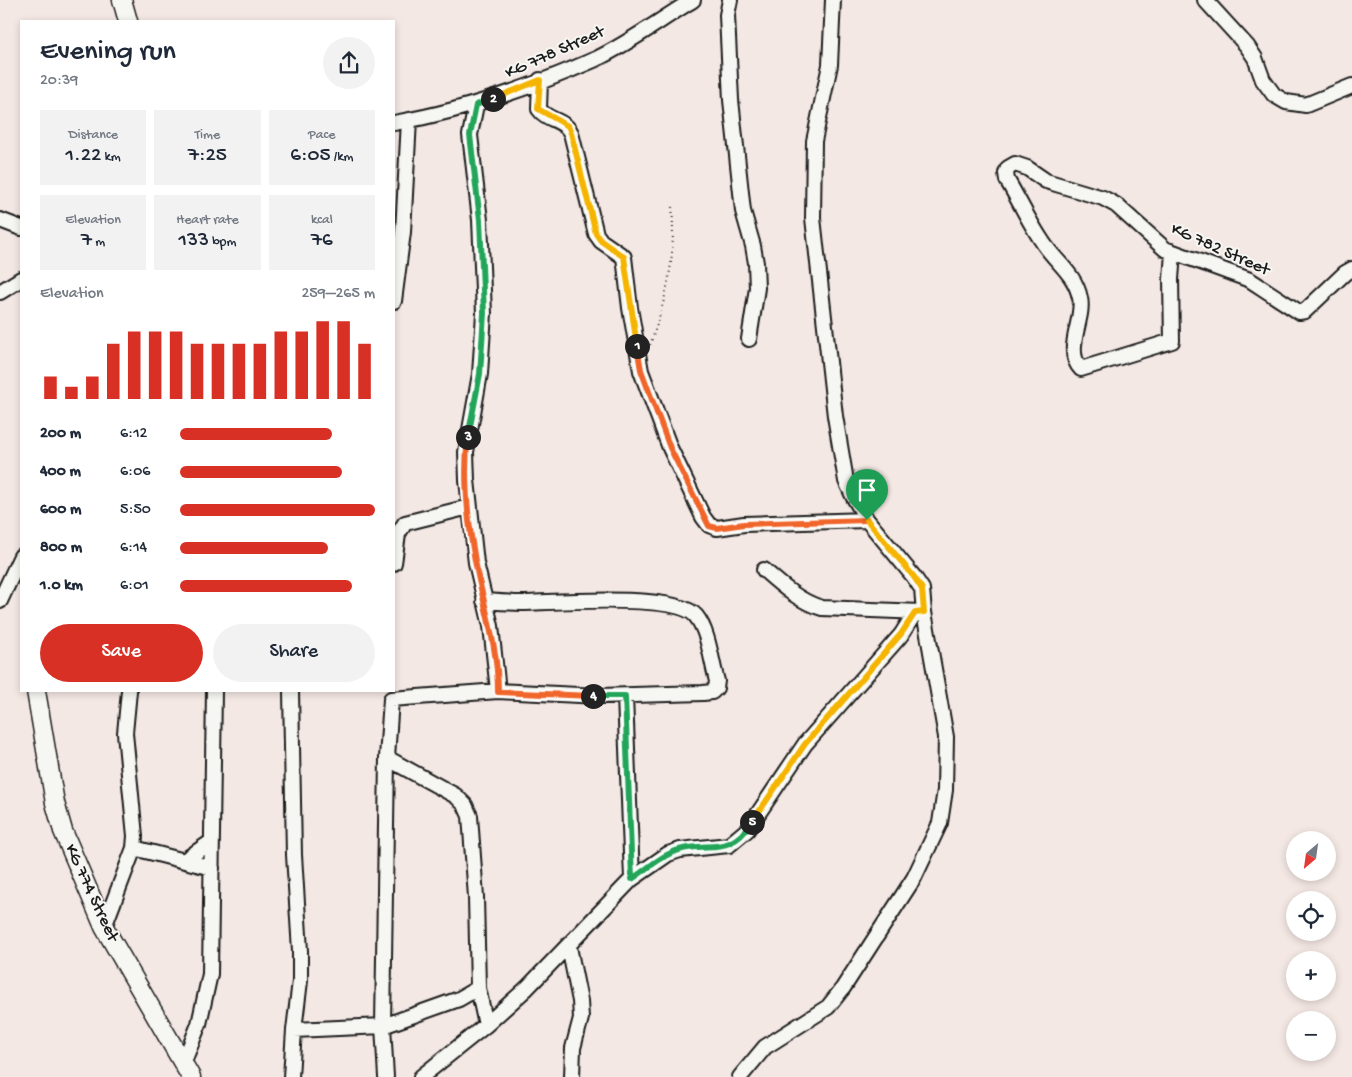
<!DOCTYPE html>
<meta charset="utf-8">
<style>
body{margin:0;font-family:"Gochi Hand",sans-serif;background:#f2f2f3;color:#1f2937;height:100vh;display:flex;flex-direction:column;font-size:19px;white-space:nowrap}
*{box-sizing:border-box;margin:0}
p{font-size:16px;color:#747a83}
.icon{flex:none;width:28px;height:28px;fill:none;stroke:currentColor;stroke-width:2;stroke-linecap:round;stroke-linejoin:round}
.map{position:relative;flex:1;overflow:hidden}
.panel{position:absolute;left:20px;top:20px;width:375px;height:672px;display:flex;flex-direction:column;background:#fff;border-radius:0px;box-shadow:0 2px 8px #0003}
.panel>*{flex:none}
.needle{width:32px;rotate:209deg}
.tools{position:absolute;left:1286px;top:831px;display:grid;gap:10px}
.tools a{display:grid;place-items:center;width:50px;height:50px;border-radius:50%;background:#fff;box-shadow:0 2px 8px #0003;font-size:25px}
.pin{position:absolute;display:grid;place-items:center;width:42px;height:42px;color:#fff;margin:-51px -21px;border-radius:50% 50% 50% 0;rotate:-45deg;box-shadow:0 0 5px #0007}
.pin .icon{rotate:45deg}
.km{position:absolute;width:25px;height:25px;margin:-12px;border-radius:50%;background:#222;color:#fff;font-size:14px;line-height:25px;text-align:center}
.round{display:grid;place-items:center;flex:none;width:52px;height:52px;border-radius:26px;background:#f2f2f3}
.head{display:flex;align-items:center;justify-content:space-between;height:85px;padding:0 20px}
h1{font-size:28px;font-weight:600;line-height:38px}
.stats{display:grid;grid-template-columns:repeat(3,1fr);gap:8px;height:85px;padding:5px 20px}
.stats div{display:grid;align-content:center;border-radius:0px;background:#f2f2f3;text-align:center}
.stats b{font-size:21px;font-weight:600}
.stats small{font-size:14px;font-weight:400}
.stats p{font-size:14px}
.chart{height:140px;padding:10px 20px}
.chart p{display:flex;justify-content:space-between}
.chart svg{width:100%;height:90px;margin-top:5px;stroke:#d93025;stroke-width:6}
.action{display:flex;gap:10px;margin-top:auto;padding:10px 20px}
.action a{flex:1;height:58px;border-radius:30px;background:#d93025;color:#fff;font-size:20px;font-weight:600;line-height:58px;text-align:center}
.action a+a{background:#f2f2f3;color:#1f2937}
ul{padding:0 20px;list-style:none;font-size:16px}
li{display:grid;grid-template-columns:80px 60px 1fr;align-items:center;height:38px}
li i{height:12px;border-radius:6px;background:#d93025}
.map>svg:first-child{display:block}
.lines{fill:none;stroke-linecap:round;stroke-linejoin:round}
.minor-casing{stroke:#1c1c1c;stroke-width:18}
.tertiary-casing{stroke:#1c1c1c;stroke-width:21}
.path{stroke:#1c1c1c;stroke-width:2;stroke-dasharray:1 4;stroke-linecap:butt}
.minor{stroke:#f6f6f2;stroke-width:14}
.tertiary{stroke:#f6f6f2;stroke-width:18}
.split-1-casing{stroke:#fff;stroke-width:10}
.split-2-casing{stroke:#fff;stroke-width:10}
.split-3-casing{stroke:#fff;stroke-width:10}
.split-4-casing{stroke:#fff;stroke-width:10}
.split-5-casing{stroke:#fff;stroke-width:10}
.split-6-casing{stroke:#fff;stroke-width:10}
.split-1{stroke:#f0652b;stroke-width:6}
.split-2{stroke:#f5b400;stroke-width:6}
.split-3{stroke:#22a559;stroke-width:6}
.split-4{stroke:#f0652b;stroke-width:6}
.split-5{stroke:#22a559;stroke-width:6}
.split-6{stroke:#f5b400;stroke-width:6}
.labels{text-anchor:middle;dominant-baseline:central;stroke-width:4;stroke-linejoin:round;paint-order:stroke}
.street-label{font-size:18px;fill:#1c1c1c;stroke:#f6f6f2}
</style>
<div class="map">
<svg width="1352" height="1077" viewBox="0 0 1352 1077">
<rect width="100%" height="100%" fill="#f4e8e4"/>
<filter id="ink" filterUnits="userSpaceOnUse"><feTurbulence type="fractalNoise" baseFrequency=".02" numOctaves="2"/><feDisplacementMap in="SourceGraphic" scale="10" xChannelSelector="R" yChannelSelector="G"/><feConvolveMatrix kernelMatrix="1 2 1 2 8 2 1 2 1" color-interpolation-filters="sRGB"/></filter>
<g filter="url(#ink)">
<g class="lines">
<g class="minor-casing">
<path id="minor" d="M730,0l-3,15 4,85 12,111 10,35 3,17 1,25 -8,51
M1205,0l42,46 8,12 8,22 11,15 12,7 20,3 46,-19
M540,80l-1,29c8,12 25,10 32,24l25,101 5,7 23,16 6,51 11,63 29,77 33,69 6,8 8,3 27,-4 123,-4
M476,105l-6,30 10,85 4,93 -4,61 -14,78 1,28 9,83 15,63 7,65 101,5 104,-3 9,-1 4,-4 1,-7c-6,-20 -8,-49 -21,-65 -19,-23 -139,-14 -170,-13 -14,0 -28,-1 -42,-2
M394,123c70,-12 136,-35 202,-64 32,-15 67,-41 97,-59
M0,220l21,8
M1173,253l-2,26 1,62 -91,28c-18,-19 4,-50 -1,-71 -5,-25 -25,-36 -38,-57 -13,-19 -23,-41 -35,-61l-1,-7 2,-5 7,-4 12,4 19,13 57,17 13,7 49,44 85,31 49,32 6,-1 40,-38 7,-4
M0,292l21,-13
M394,301l9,-69 6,-112
M394,563l4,-29 7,-11 64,-16
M764,570c17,15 36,32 58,38l99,4
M0,601l21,-45
M129,691l-4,42 10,103 -1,12 78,20
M291,691l3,164 6,96v30l-6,49
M185,860l26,-18
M632,879l36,-25 12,-4 49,-5 18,-15 58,-86 96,-109 14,-22
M104,927l30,-79
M569,947l11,54 1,17 -8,30 -1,29
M486,1025l-8,-37 -2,-91 -6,-81 -5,-11 -9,-9 -69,-38 4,-59 107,-8
M183,1064l16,-40 11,-50 4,-283
M291,1077l3,-47 89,-4 4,-268
M386,1077l-3,-51 76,-27 19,-11
M421,1077l65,-52 41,-37 105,-109 -7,-183
M740,1077l25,-30 63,-40 15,-19 71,-110 26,-55 5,-33 1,-53 -22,-125 -2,-23 -8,-12 -47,-57 -14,-24 -7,-15 -11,-65 -22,-198 1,-77 16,-76 3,-65"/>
</g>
<g class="tertiary-casing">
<path id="tertiary" d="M122,0l6,21
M36,691l19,112 8,28 41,96 87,150"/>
</g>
<path class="path" d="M650,345c17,-48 26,-87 22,-139"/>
<use href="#minor" class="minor"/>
<use href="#tertiary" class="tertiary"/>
</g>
</g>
<g class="lines" filter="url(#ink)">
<g class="split-1-casing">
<path id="split-1" d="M637,346l4,24 29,78 39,78 8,2 27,-4 123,-4"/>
</g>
<g class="split-2-casing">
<path id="split-2" d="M493,99l47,-19 -2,29 30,17 3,7 25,101 5,7 23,16 13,89"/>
</g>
<g class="split-3-casing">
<path id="split-3" d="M468,437l12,-63 4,-61 -4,-93 -10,-85 6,-30 17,-6"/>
</g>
<g class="split-4-casing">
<path id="split-4" d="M468,437c-6,51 3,114 16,164 7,30 14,59 14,91l95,4"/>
</g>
<g class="split-5-casing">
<path id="split-5" d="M593,696h32l7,183c15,-10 30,-24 47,-29 31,-9 50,7 73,-28"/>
</g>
<g class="split-6-casing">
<path id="split-6" d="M752,822l53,-78 96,-110 14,-21 9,-1 -2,-23 -8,-12 -47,-57"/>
</g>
<use href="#split-1" class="split-1"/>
<use href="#split-2" class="split-2"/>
<use href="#split-3" class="split-3"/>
<use href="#split-4" class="split-4"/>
<use href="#split-5" class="split-5"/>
<use href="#split-6" class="split-6"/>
</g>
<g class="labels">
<g class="street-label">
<text transform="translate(555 53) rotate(-24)">KG 778 Street</text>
<text transform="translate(1220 250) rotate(24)">KG 782 Street</text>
<text transform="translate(91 893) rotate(65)">KG 774 Street</text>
</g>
</g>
</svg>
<div class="tools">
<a><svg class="needle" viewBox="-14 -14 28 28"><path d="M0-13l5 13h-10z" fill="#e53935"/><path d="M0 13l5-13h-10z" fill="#747a83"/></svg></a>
<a><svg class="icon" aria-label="locate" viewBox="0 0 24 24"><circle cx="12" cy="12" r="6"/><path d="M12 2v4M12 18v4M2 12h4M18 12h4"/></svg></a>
<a>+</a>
<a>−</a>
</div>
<div class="pin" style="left:867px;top:520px;background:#1e9e55"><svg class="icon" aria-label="arrive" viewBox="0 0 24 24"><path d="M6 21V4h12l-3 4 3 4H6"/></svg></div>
<b class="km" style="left:637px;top:346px">1</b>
<b class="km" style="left:493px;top:99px">2</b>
<b class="km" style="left:468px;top:437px">3</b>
<b class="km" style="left:593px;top:696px">4</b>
<b class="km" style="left:752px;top:822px">5</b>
<section class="panel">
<div class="head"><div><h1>Evening run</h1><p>20:39</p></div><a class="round"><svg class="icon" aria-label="share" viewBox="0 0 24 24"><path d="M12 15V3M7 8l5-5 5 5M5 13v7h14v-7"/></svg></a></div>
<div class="stats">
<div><p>Distance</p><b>1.22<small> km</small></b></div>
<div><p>Time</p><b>7:25</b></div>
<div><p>Pace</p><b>6:05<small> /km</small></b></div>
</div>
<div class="stats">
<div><p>Elevation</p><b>7<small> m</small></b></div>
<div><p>Heart rate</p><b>133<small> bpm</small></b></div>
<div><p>kcal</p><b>76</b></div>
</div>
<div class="chart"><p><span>Elevation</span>259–265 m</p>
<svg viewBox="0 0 160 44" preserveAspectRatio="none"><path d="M5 44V33M15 44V38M25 44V33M35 44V17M45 44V11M55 44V11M65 44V11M75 44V17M85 44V17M95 44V17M105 44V17M115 44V11M125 44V11M135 44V6M145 44V6M155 44V17"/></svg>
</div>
<ul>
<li><b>200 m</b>6:12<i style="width:78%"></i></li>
<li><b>400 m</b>6:06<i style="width:83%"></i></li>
<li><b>600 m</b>5:50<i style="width:100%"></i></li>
<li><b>800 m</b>6:14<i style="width:76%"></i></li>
<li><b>1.0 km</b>6:01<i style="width:88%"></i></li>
</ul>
<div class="action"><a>Save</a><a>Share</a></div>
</section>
</div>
